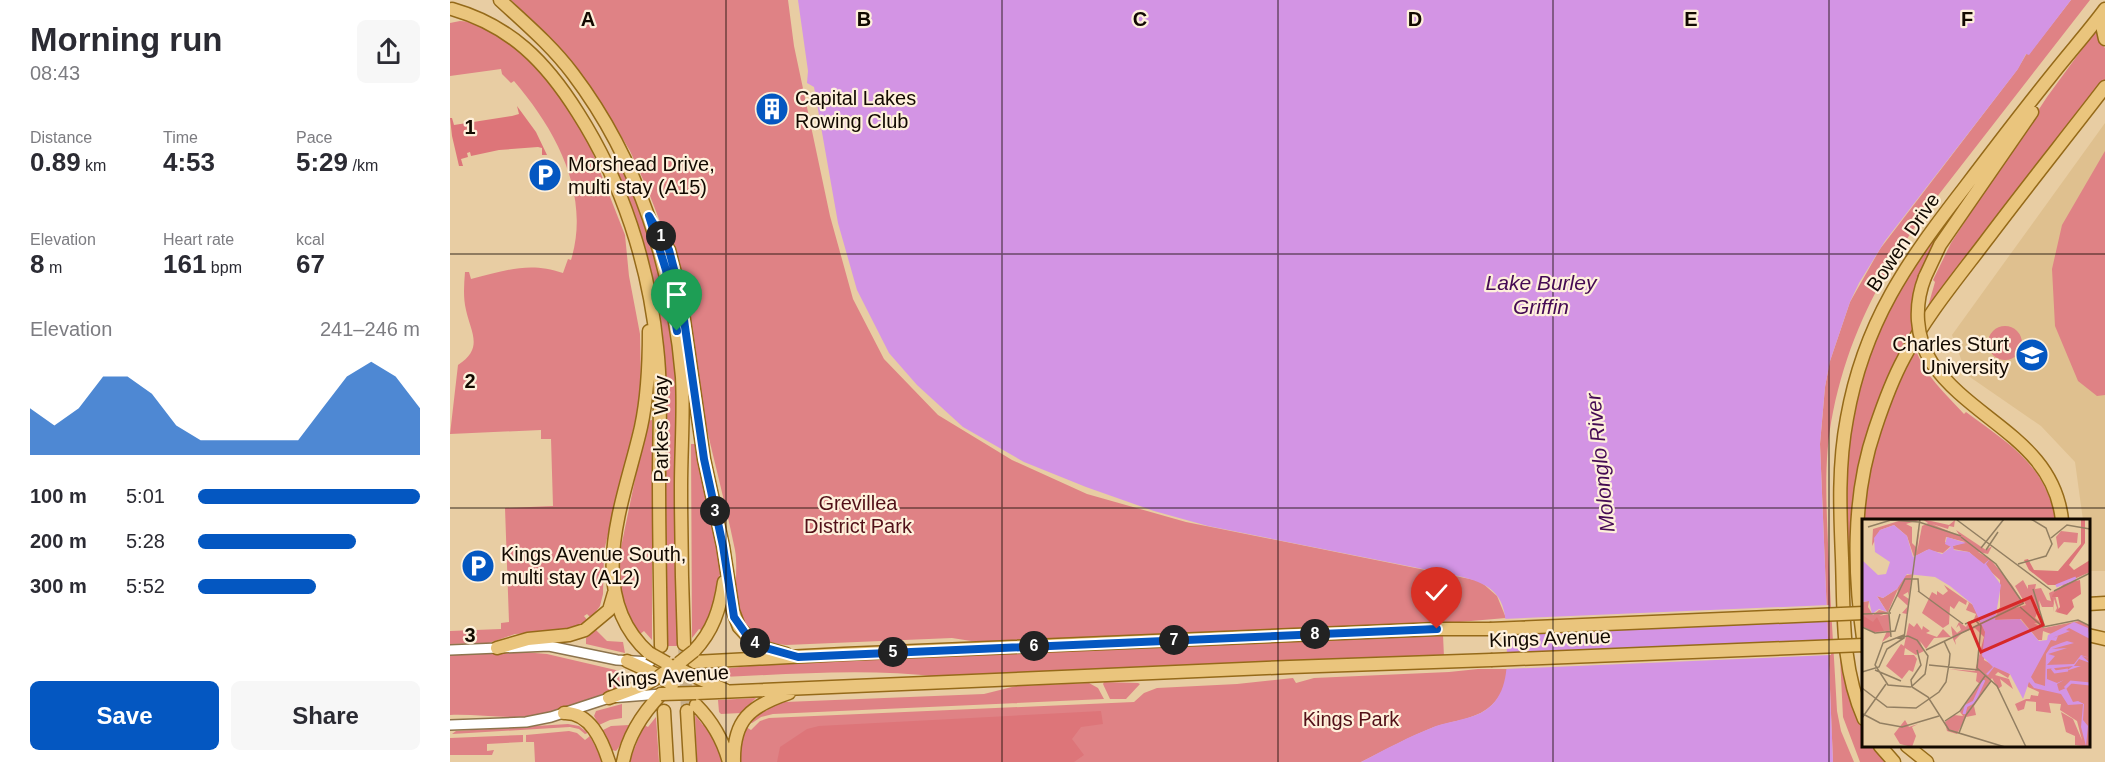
<!DOCTYPE html>
<meta charset="utf-8">
<style>
body{margin:0;font-family:Arial,sans-serif;background:#f7f7f7;color:#2b2b33;height:100vh;display:flex;flex-direction:column;font-size:22px;white-space:nowrap}
*{box-sizing:border-box;margin:0}
p{font-size:20px;color:#7c7c81}
.icon{flex:none;width:33px;height:33px;fill:none;stroke:currentColor;stroke-width:2;stroke-linecap:round;stroke-linejoin:round}
.map{position:relative;flex:1;overflow:hidden}
.details{display:flex;flex-direction:column;background:#fff;width:450px}
.details>*{flex:none}
.pin{position:absolute;display:grid;place-items:center;width:51px;height:51px;color:#fff;margin:-62px -26px;border-radius:50% 50% 50% 0;rotate:-45deg;box-shadow:0 0 6px #0007}
.pin .icon{rotate:45deg}
.km{position:absolute;width:30px;height:30px;margin:-15px;border-radius:50%;background:#222;color:#fff;font-size:16px;line-height:30px;text-align:center}
.round{display:grid;place-items:center;flex:none;width:63px;height:63px;border-radius:9px;background:#f7f7f7}
.headline{display:flex;align-items:center;justify-content:space-between;height:102px;padding:0 30px}
h1{font-size:33px;font-weight:700;line-height:45px}
.stats{display:grid;grid-template-columns:repeat(3,1fr);gap:9px;height:102px;padding:6px 30px}
.stats div{display:grid;align-content:center}
.stats b{font-size:26px;font-weight:700}
.stats small{font-size:16px;font-weight:400}
.stats p{font-size:16px}
.chart{height:168px;padding:12px 30px}
.chart p{display:flex;justify-content:space-between}
.chart svg{width:100%;height:108px;margin-top:6px;fill:#0457c1;opacity:.7}
.action{display:flex;gap:12px;margin-top:auto;padding:12px 30px}
.action a{flex:1;height:69px;border-radius:9px;background:#0457c1;color:#fff;font-size:24px;font-weight:700;line-height:69px;text-align:center}
.action a+a{background:#f7f7f7;color:#2b2b33}
ul{padding:0 30px;list-style:none;font-size:20px}
li{display:grid;grid-template-columns:96px 72px 1fr;align-items:center;height:45px}
li i{height:15px;border-radius:8px;background:#0457c1}
main{display:flex;flex:1;min-height:0}
.map>svg:first-child{display:block}
.built{fill:#dfc08f}
.green{fill:#df8285}
.forest{fill:#dd7579}
.water{fill:#d394e4}
.pier{fill:#e8cda3}
.lines{fill:none;stroke-linecap:round;stroke-linejoin:round}
.major-tunnel{stroke:#c8b08b;stroke-width:12;stroke-dasharray:12 6;stroke-linecap:butt}
.minor-casing{stroke:#8d744d;stroke-width:12}
.major-casing{stroke:#956a19;stroke-width:15}
.minor{stroke:#fff;stroke-width:9}
.major{stroke:#eac57d;stroke-width:12}
.major-bridge-casing{stroke:#956a19;stroke-width:15;stroke-linecap:butt}
.major-bridge{stroke:#eac57d;stroke-width:12}
.route-casing{stroke:#fff;stroke-width:12}
.route{stroke:#0457c1;stroke-width:8}
.grid{fill:none;stroke:#120900;stroke-width:1.5;stroke-opacity:0.55}
.labels{text-anchor:middle;dominant-baseline:central;stroke-width:4.5;stroke-linejoin:round;paint-order:stroke}
.poi-label{font-size:20px;fill:#120900;stroke:#fef0db;text-anchor:start}
.street-label{font-size:20px;fill:#120900;stroke:#fef0db}
.park-label{font-size:20px;fill:#521018;stroke:#fef0db}
.water-label{font-size:21px;font-style:italic;fill:#450a53;stroke:#fef0db}
.inset-river{fill:none;stroke:#d394e4;stroke-width:3}
.inset-road{fill:none;stroke:#927f62;stroke-width:1.5}
.view{fill:#d62828;fill-opacity:0.15;stroke:#d62828;stroke-width:3}
.inset-edge{fill:none;stroke:#120900;stroke-width:3}
.grid-label{font-size:20px;text-anchor:middle;font-weight:bold;fill:#120900;stroke:#fef0db;stroke-width:4.5;stroke-linejoin:round;paint-order:stroke}
</style>
<main>
<section class="details">
<div class="headline"><div><h1>Morning run</h1><p>08:43</p></div><a class="round"><svg class="icon" aria-label="share" viewBox="0 0 24 24"><path d="M12 15V3M7 8l5-5 5 5M5 13v7h14v-7"/></svg></a></div>
<div class="stats">
<div><p>Distance</p><b>0.89<small> km</small></b></div>
<div><p>Time</p><b>4:53</b></div>
<div><p>Pace</p><b>5:29<small> /km</small></b></div>
</div>
<div class="stats">
<div><p>Elevation</p><b>8<small> m</small></b></div>
<div><p>Heart rate</p><b>161<small> bpm</small></b></div>
<div><p>kcal</p><b>67</b></div>
</div>
<div class="chart"><p><span>Elevation</span>241–246 m</p>
<svg viewBox="0 0 160 44" preserveAspectRatio="none"><path d="M0 44V25L10 32L20 25L30 12L40 12L50 19L60 32L70 38L80 38L90 38L100 38L110 38L120 25L130 12L140 6L150 12L160 25V44z"/></svg>
</div>
<ul>
<li><b>100 m</b>5:01<i style="width:100%"></i></li>
<li><b>200 m</b>5:28<i style="width:71%"></i></li>
<li><b>300 m</b>5:52<i style="width:53%"></i></li>
</ul>
<div class="action"><a>Save</a><a>Share</a></div>
</section>
<div class="map">
<svg width="1655" height="762" viewBox="0 0 1655 762">
<rect width="100%" height="100%" fill="#e8cda3"/>
<path class="built" d="M1655,123v448h-16l-1,-51h-5l-8,-58 -34,-36 -74,-51 -15,-40z"/>
<path class="green" d="M61,0h277l6,46 36,170 23,83 31,60 54,56 74,45 75,34 99,28 294,59 17,15 9,22 -70,6 -452,19 -32,-5 -166,7c-19,-1 -35,-10 -44,-27 -11,-21 -3,-46 -7,-68 -11,-54 -26,-107 -37,-161 -10,-48 -17,-96 -26,-144l-10,-18 -15,-39 -17,-37 -33,-55 -34,-45z
M1621,0h19l-164,211c-45,64 -77,123 -93,201 -9,43 -7,87 -5,131 2,56 6,112 9,168l4,20 13,31h-21l-13,-318 5,-57 5,-26 20,-59 30,-53 137,-179 10,-17 2,1z
M10,21l13,1 11,4 36,24 29,30 15,20 24,41 37,94 4,41 11,58 1,50 -5,34 -32,133 -1,43 -3,12 -9,12 -4,-4 -3,2 4,5 -16,9 -2,-2 -15,4 -40,2 -26,9 -39,1v-13l51,-2v-6l8,-1 -4,-114 48,-2 -2,-67h-10v-9l-91,4 8,-69c26,-17 13,-32 8,-55 -3,-13 -2,-25 -1,-38h4l2,7c34,-8 57,-18 92,-6l5,-14 3,1c20,-66 -15,-130 -57,-179l-3,2 -9,-9 -1,-5 -51,7v-53z
M1646,30l4,11 5,7v32l-178,230 8,-28 -2,-2 18,-37 37,-57 59,-89z
M1554,140l-61,96 -31,75 1,21 -37,75 -15,48 -6,32 -5,45v44h-5l-3,-101 16,-95 37,-92z
M1655,151v244l-8,1 -19,-15 -23,-55 -3,-57 10,-44z
M167,156l15,29 31,93 14,93 2,275h-13c-1,-60 -2,-121 -2,-182 1,-35 3,-69 1,-104 -4,-70 -25,-138 -54,-201z
M1538 343a17 17 0 1 1 34 0a17 17 0 1 1-34 0Z
M1465,348c10,28 30,45 49,66l2,-2c44,33 78,51 90,108h-192v63l-4,-47 9,-71 20,-64z
M202,420v220l-8,-9 -4,3c-15,-22 -21,-45 -22,-72l29,-141z
M241,444h4l23,110 2,20 -6,34 -11,23 -4,-2 -7,9z
M146,630l11,11 16,1 2,11 -39,-9v-6z
M993,635l1,22 -504,20c-72,-9 -145,-3 -217,0v-8l53,-6z
M73,652l24,2 73,17 1,16c-29,10 -58,25 -88,29 -27,3 -55,-2 -83,-1v-60z
M1390,657h2l6,35 15,36 1,18h12l14,16h-30l-17,-45z
M1028,669h30c-1,15 -8,31 -21,40 -15,11 -36,12 -53,18 -25,10 -49,23 -73,35h-621v-18l6,-17 5,3 9,-9 9,-3 365,-16 10,-9 13,-5 80,-4 56,-6 3,5 18,-5 135,-6z
M654,682l34,1 2,1 -14,15h-16l-7,-15z
M639,683l9,5 6,11 -331,15 -12,3 -9,6 -3,-1 14,-13 3,2 8,-7 11,-2 199,-8 32,-8z
M306,698l-15,15 -20,1 -2,-2 -1,-12z
M172,704v14l-12,2 -11,5 -5,-9 2,-5z
M245,715l8,10 4,-2 19,39h-29z
M206,717l3,45h-30l15,-37 4,2z
M118,724l11,2 9,7 -3,1 -6,-5 -9,-2 -118,7 4,-3z
M179,725l-10,22 -3,4 -4,-1 -11,-19 10,-5z
M119,731l8,2 8,7 5,-4 13,26h-68l-1,-20h-8v-7z
M73,735v7l-36,2v7l7,-1 -2,5h-42v-17z"/>
<path class="forest" d="M67,106l19,26 11,23h-5v-7l-4,-1 -39,3 -28,6 -1,-4 -3,1 1,4 -7,2 2,7h-4l-7,-30 -2,-18h2l2,7 58,-9 7,-2z
M651,711l2,13 -22,3 -9,12 12,16 -10,7h-297l3,-15 27,-18 12,-3z"/>
<path class="water" d="M348,0h1273l-42,55 -3,-1 -8,15 -133,172 -26,42 -9,19 -20,59 -5,26 -5,57 13,318h-472c25,-13 49,-26 75,-36 13,-4 27,-6 40,-11 37,-15 31,-56 30,-88 -1,-35 -18,-44 -48,-51l-250,-50 -54,-15 -68,-24 -62,-25 -61,-35 -46,-42 -28,-32 -32,-63 -19,-67 -24,-136 -7,-4 1,-12z"/>
<path class="pier" d="M1379,605l1,16 -327,13v-15z
M1381,640v15l-326,14 -1,-16z"/>
<g class="lines">
<path class="major-tunnel" d="M234,644l3,67
M212,670l2,41"/>
<g class="minor-casing">
<path id="minor" d="M0,650l99,-4 68,14 33,2
M0,725l76,-3 25,-5 58,-19 52,-4"/>
</g>
<g class="major-casing">
<path id="major" d="M50,0c26,24 52,46 73,74 66,87 100,196 109,303 2,36 -1,73 -1,109 0,53 1,105 3,158
M2,9c59,17 94,53 126,104 44,69 71,152 79,234 5,44 2,87 2,131 0,56 1,112 2,168
M1655,22l-2,8 2,9
M210,236l9,14 11,42 24,167 19,87 10,65 6,16 12,13 14,8 21,6
M1475,277l15,-32 92,-133
M199,331c0,32 -1,64 -8,96 -16,72 -59,166 8,226
M1482,363c41,59 121,77 130,157
M1638,604l17,-1
M1638,635l17,4
M1414,646c-10,-71 -13,-147 11,-217 8,-24 17,-49 29,-71 22,-42 53,-79 81,-116 39,-52 80,-103 120,-155
M47,648l31,-9 41,-4 16,-5 24,-20 5,-17
M244,651c19,-20 26,-42 30,-69
M244,662l150,-8 593,-25h53
M239,674l36,16
M246,693l594,-26 201,-7
M159,698l37,-14 14,-8 -33,-15
M246,705c16,16 27,35 33,57
M214,711l3,51
M237,711l3,51
M114,713c26,-1 38,27 45,49
M1414,719c-23,-52 -20,-106 -22,-161 -2,-47 -4,-93 5,-140 17,-96 60,-156 118,-231 28,-37 57,-75 86,-111 18,-23 37,-44 54,-67
M1430,746l14,16
M1457,746l20,16
M173,762c5,-27 19,-48 38,-68
M284,762c-1,-42 16,-56 55,-69"/>
</g>
<use href="#minor" class="minor"/>
<use href="#major" class="major"/>
<g class="major-bridge-casing">
<path id="major-bridge" d="M1475,277c-11,28 -10,60 7,86
M1040,629l374,-16
M199,653l18,10
M1041,660l373,-15
M229,663l15,-12
M222,685l-12,-9 14,-10 15,8
M211,694l35,-1"/>
</g>
<use href="#major-bridge" class="major-bridge"/>
</g>
<g class="lines">
<g class="route-casing">
<path id="route" d="M227,331l-11,-61 -17,-54 20,34 11,42 24,167 19,87 11,71 14,20 11,9 39,11 639,-28"/>
</g>
<use href="#route" class="route"/>
</g>
<path class="grid" d="M276,0v762M552,0v762M828,0v762M1103,0v762M1379,0v762M0,254h1655M0,508h1655"/>
<defs>
<g id="building-disc" transform="scale(1.725)"><circle r="9.5" fill="#0457c1" stroke="#fef0db"/><path d="M-4-6H4V6H1V3H-1V6H-4ZM-2.5-4.3h1.7v1.8h-1.7ZM.8-4.3h1.7v1.8H.8ZM-2.5-1h1.7V.8h-1.7ZM.8-1h1.7V.8H.8Z" fill="#fff"/></g>
<g id="parking-disc" transform="scale(1.725)"><circle r="9.5" fill="#0457c1" stroke="#fef0db"/><path d="M-3.5-5.5H1a3.5 3.5 0 0 1 0 7H-1V5.5H-3.5ZM-1-3.4V-.6H.8a1.4 1.4 0 0 0 0-2.8Z" fill="#fff"/></g>
<g id="university-disc" transform="scale(1.725)"><circle r="9.5" fill="#0457c1" stroke="#fef0db"/><path d="M0-5L7-2L0 1L-7-2ZM-4 1L0 2.5L4 1V4Q0 6-4 4Z" fill="#fff"/></g>
</defs>
<g fill-rule="evenodd">
<use href="#building-disc" x="322" y="109"/>
<use href="#parking-disc" x="95" y="175"/>
<use href="#university-disc" x="1582" y="355"/>
<use href="#parking-disc" x="28" y="566"/>
</g>
<g class="labels">
<g class="poi-label">
<text x="345" y="98">Capital Lakes<tspan x="345" dy="23">Rowing Club</tspan></text>
<text x="118" y="164">Morshead Drive,<tspan x="118" dy="23">multi stay (A15)</tspan></text>
<text x="1559" y="344" text-anchor="end">Charles Sturt<tspan x="1559" dy="23">University</tspan></text>
<text x="51" y="554">Kings Avenue South,<tspan x="51" dy="23">multi stay (A12)</tspan></text>
</g>
<g class="street-label">
<text transform="translate(1453 242) rotate(-56)">Bowen Drive</text>
<text transform="translate(211 429) rotate(-90)">Parkes Way</text>
<text transform="translate(1100 638) rotate(-2)">Kings Avenue</text>
<text transform="translate(218 676) rotate(-4)">Kings Avenue</text>
</g>
<g class="park-label">
<text x="408" y="503">Grevillea<tspan x="408" dy="23">District Park</tspan></text>
<text x="901" y="719">Kings Park</text>
</g>
<g class="water-label">
<text x="1091" y="282">Lake Burley<tspan x="1091" dy="24">Griffin</tspan></text>
<text transform="translate(1150 463) rotate(-96)">Molonglo River</text>
</g>
</g>
<g transform="translate(1412 519)">
<rect width="228" height="228" fill="#e8cda3"/>
<path d="M35,0l22,1 -13,4 6,3v16l4,4 4,-23 -3,28 5,-26 6,-3 -6,-4 27,6 6,-5 -1,7 -5,-1 -1,3 -16,-5 28,12 -4,-6 30,20 6,-4 -4,8 -10,-2 12,7 22,26 11,18 -8,5 11,-3 -11,-19 8,-6 5,9v-4l8,-1 -1,5 6,-1 6,12 4,1 -2,-8 9,-4 -3,6 4,15 -4,2 2,-4 -3,-9 -1,13v-5h-11l-3,-7 1,7 -5,11 8,6 -9,-1 10,5 35,-7 11,5v121l-15,-2v-9l-9,-4 -5,-20 12,7 9,21 -5,-19 -17,-11 1,-6 -12,-1 2,10 -15,-2v-9l-10,-1 -2,8 -6,2 -3,-7 11,-5h4l1,-4 7,1 1,-4 -11,-5 -4,-11h-11l8,-3 5,4 7,-5 18,-38 -8,-3 -1,9h-4l-17,-21 -27,1 6,-13v-27l-31,-28 -16,-3v-3l12,-4 -19,-5 -1,5 6,4 -8,7 -16,-3 -13,7 -7,-21 -13,-11 -14,5 -8,16 1,-17 29,-9zM199,12l17,2 -1,10 -13,-1 -6,7 -2,-12zM50,55l-3,23 -1,-5 -5,3 6,4 -2,15 -5,-1 6,-7 -11,-10 1,-7 -10,23 -9,4 10,-2 1,22 -8,6 5,-11 -13,1 -12,-6v-24l7,-1 -1,6 5,8 6,-5 8,2 -10,-16 6,2 14,-9 6,-13zM82,66l29,20 12,26 1,3 -2,26 26,14 -2,4 -10,-6 -3,3 14,4 4,10 -13,-10 2,7 -4,3 -6,-11 -18,28 2,9 -10,2 -9,17 -10,-3 -2,-9 9,-7 9,1 -3,-4 20,-28 -4,-3 1,-8 -28,-4 26,2 9,-34 -9,-9 -13,5 -7,7 1,5 -3,-6 -2,-13 6,7 4,-3 -2,-5 -3,3 3,-6 7,5 2,-4 2,6 11,-6 -7,-4 2,-5 -10,-4 3,-7 -2,-2 -1,4 -7,-4 -5,8 -4,-3 -1,18 -6,4 -21,-15 10,-21 5,3v-4l6,4 5,-4zM47,104l5,4 3,-4 5,7 1,-4 7,5 -4,2 11,4 6,-8 8,8 -17,1 -8,11 -6,-8 4,10 -8,4 -11,-7 -1,7h10l3,4 -4,13 -4,-2 -7,9 -16,-13 15,-22 3,2zM43,201l4,7 9,-3 -6,3 4,9 -4,11 -12,-3 -6,-10z" fill="#df8285"/>
<path d="M219,0h4v24l-16,22 5,5 16,-10v12l-27,12 17,-4 1,14 -9,6 2,7 -7,8 -11,-3 4,-5 -2,-10h-6l2,9 -3,-7 2,-5 10,-9h-15l-19,-15 -5,-10 4,-1 6,11 24,1 23,-27zM0,96l11,7 4,-5 7,14 -10,1 -12,-6z" fill="#dd7579"/>
<path d="M32,6l13,11 6,21 16,-8 13,5 9,-7 -6,-3 2,-7 19,6 -13,3 1,4 15,2 15,12 6,-5 -4,5 15,21 -6,35 25,-1 19,22 8,-1 1,-5 26,-13 14,6 2,11 -21,-11 -3,2 4,1 -18,7 6,-2 -2,5 -5,-1 -20,37 4,6 10,3 1,-32 5,-7 10,-4 6,-2 7,2 -22,6 15,-1 -19,6 7,2 -8,9 27,-1 7,-9 9,3 -8,-2 8,7 -11,-4 -5,7h7l-15,5 7,-5 -26,3v10l10,4 7,-3 -7,4 2,7 7,-3 7,14 5,-1 6,3 -1,16 5,6 -2,20 -5,-19 2,-23 -15,1 -7,-11 -27,-6 -5,-6 -6,17 -13,-25 -16,-7 -6,8 -2,-1 7,-7 -11,-11 3,-24 -13,-28 -22,-18 -15,-9 -28,-3 -10,15 -14,9 -6,-2 10,16 -8,-3 -7,5 -3,-13 -7,1v-42l16,15 8,-1 4,-12 -15,-10 -1,-14 6,-8z" fill="#d394e4"/>
<path class="inset-river" d="M194,67l20,-8M190,149l3,4 13,-2M203,169l6,-6 19,2M102,195l2,-8 8,-4 10,-22"/>
<path class="inset-road" d="M95,1l94,70M6,8l23,-7 28,2 42,14M99,18l35,27 27,39M189,19l16,-13 23,4M119,29l23,-29M124,31l12,-18M156,45l28,-8 6,-12 -6,-16 -15,-9M171,70l11,36M56,72l45,33M192,72l36,-18M158,88l23,20 35,-7 12,6M27,93l16,-33h13l1,13M0,95l29,-1M27,95l2,23M103,105l10,-4 6,6 -4,42 20,18 29,61M0,108l13,6 20,-2 5,-17M42,116l-21,8 -8,22 13,20 23,2M41,120l-6,-1 11,-2 9,4 11,16 -3,18 -14,13M82,122l6,13 -1,11M55,131l4,15 -10,15 1,7 16,10 21,33 56,17M64,131l98,-47M67,146l50,5M13,151l26,11M0,153l17,-5 8,-18 17,-11 16,-119M0,169l25,19 29,1 23,-16 7,-10 3,-18M1,195l17,9 22,4 37,-11M0,199l24,-34M83,202l15,-10 25,-35M97,214l7,-18 25,-34"/>
<path class="view" d="M169,78l12,28 -62,27 -12,-29z"/>
<rect width="228" height="228" class="inset-edge"/>
</g>
<g class="grid-label">
<text x="138" y="26">A</text>
<text x="414" y="26">B</text>
<text x="690" y="26">C</text>
<text x="965" y="26">D</text>
<text x="1241" y="26">E</text>
<text x="1517" y="26">F</text>
<text x="20" y="134">1</text>
<text x="20" y="388">2</text>
<text x="20" y="642">3</text>
</g>
</svg>
<div class="pin" style="left:227px;top:331px;background:#1e9e55"><svg class="icon" aria-label="arrive" viewBox="0 0 24 24"><path d="M6 21V4h12l-3 4 3 4H6"/></svg></div>
<div class="pin" style="left:987px;top:629px;background:#d93025"><svg class="icon" aria-label="check" viewBox="0 0 24 24"><path d="M5 12l5 5 9-10"/></svg></div>
<b class="km" style="left:211px;top:236px">1</b>
<b class="km" style="left:265px;top:511px">3</b>
<b class="km" style="left:305px;top:643px">4</b>
<b class="km" style="left:443px;top:652px">5</b>
<b class="km" style="left:584px;top:646px">6</b>
<b class="km" style="left:724px;top:640px">7</b>
<b class="km" style="left:865px;top:634px">8</b>
</div>
</main>
